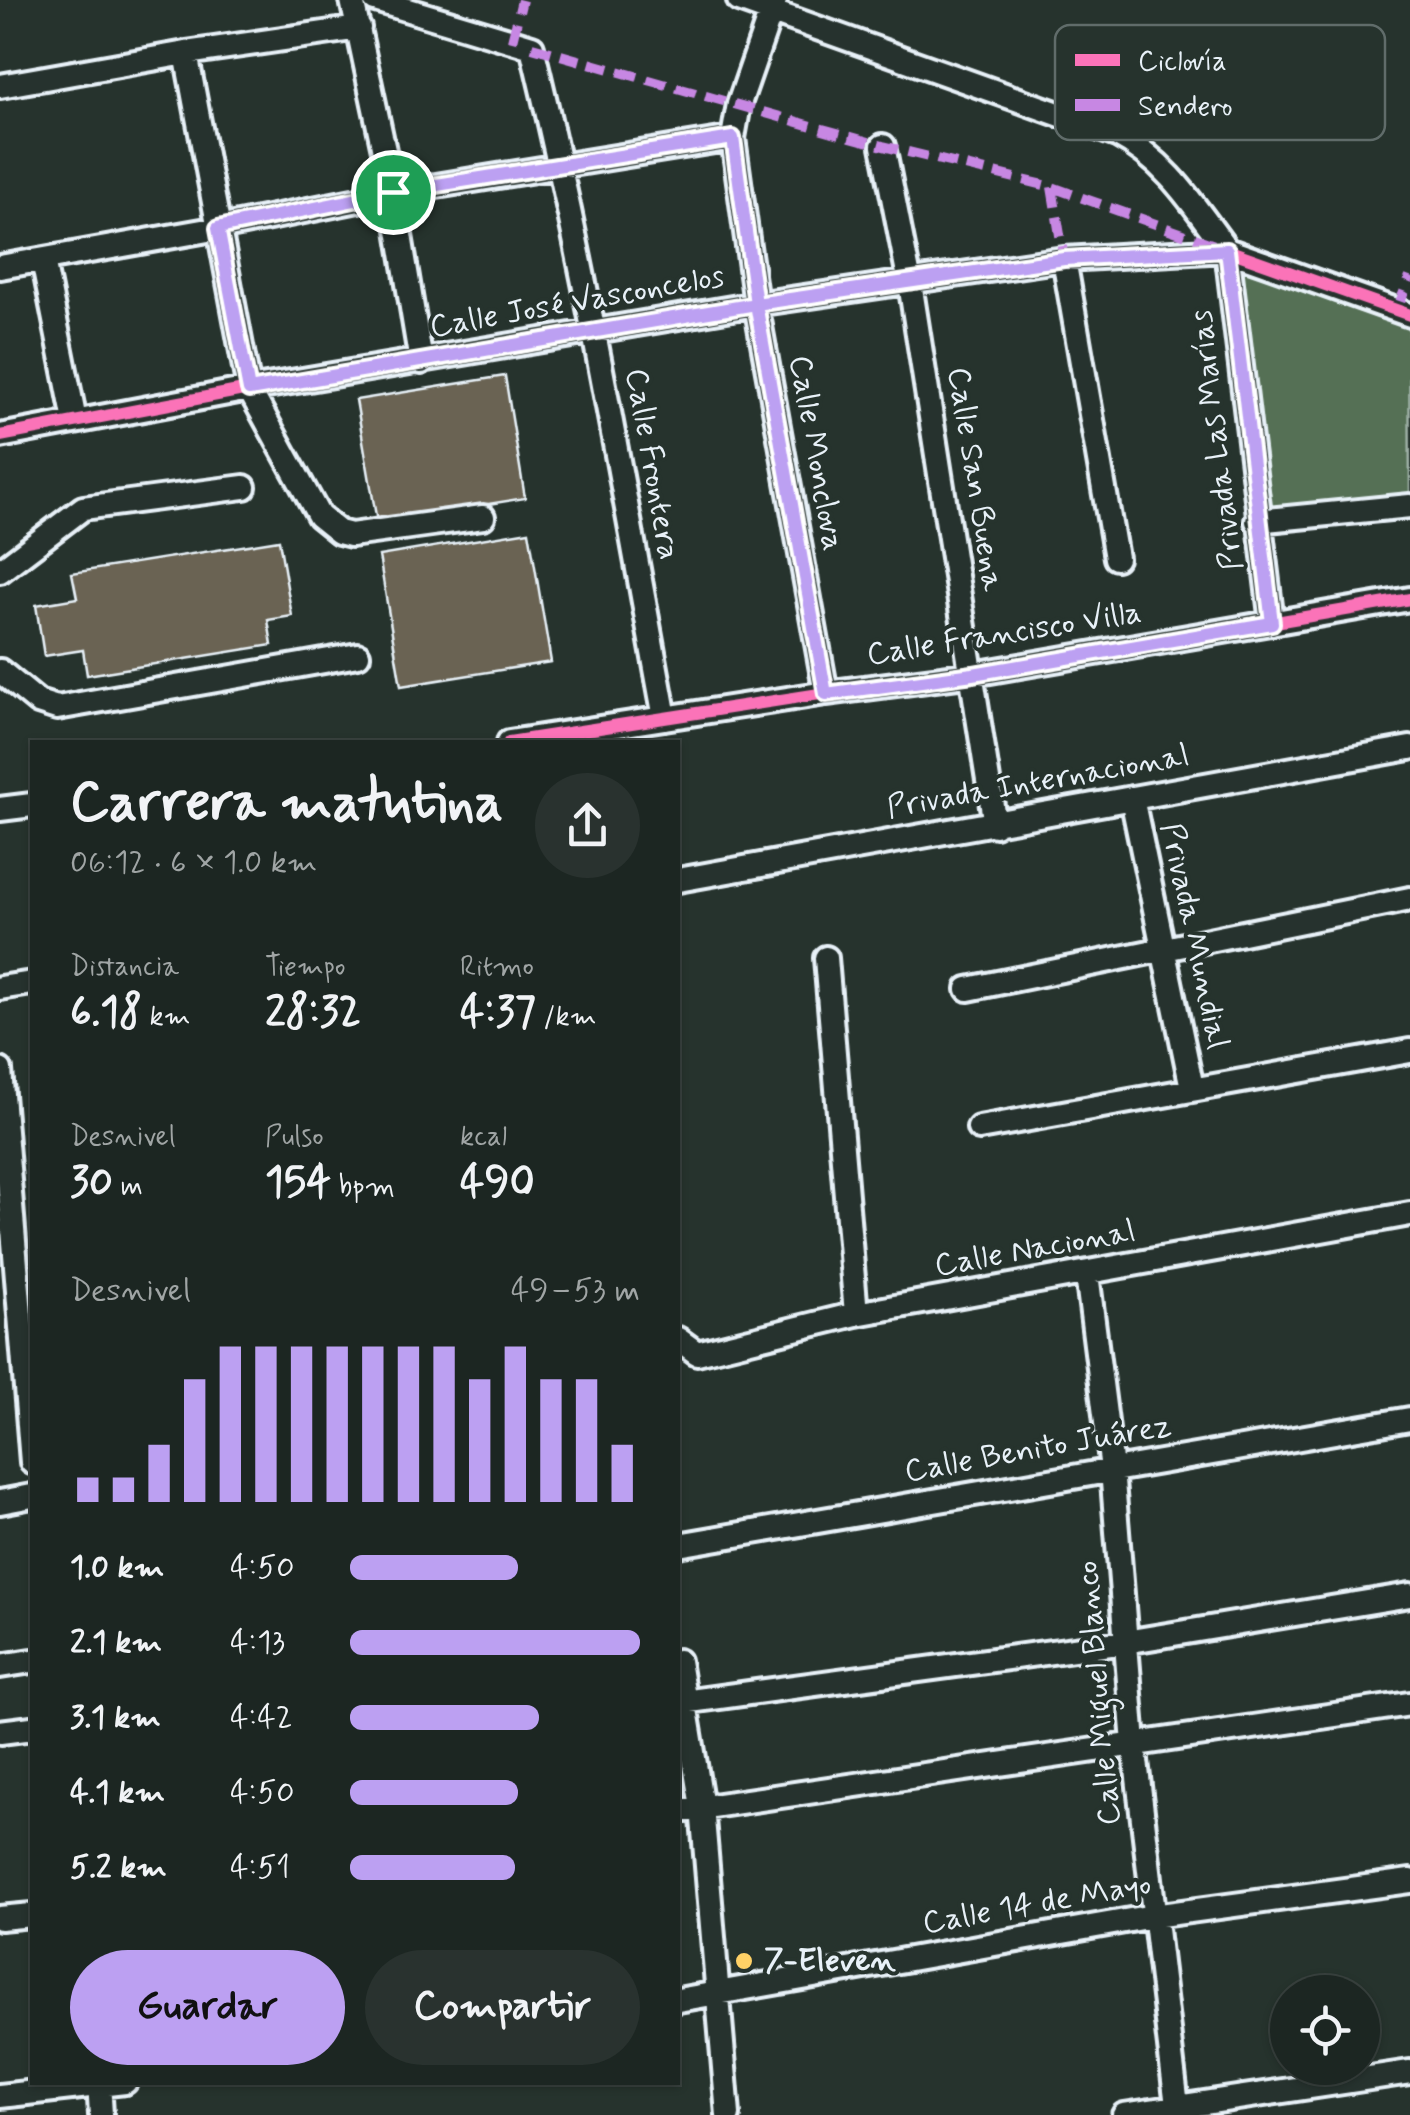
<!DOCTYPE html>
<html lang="es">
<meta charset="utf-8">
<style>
body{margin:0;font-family:Mynerve,sans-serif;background:#29322f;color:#f1f3f6;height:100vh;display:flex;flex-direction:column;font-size:38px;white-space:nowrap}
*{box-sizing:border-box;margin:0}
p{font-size:32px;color:#a0a5a5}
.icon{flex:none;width:55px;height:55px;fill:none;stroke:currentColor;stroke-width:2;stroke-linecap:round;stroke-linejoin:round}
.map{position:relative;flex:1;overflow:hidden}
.drawer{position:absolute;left:30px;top:740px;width:650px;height:1345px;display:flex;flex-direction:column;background:#1c2622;border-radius:0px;box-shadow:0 2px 8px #0004,0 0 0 2px #3a4340}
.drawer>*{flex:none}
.controls{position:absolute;left:1270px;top:1975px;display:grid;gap:20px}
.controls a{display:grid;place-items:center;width:110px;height:110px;border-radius:50%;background:#1c2622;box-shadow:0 2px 8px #0004,0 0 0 2px #3a4340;font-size:50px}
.pin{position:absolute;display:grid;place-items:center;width:85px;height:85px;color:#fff;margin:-42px;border:5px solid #fff;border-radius:50%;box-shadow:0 2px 10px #0007}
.round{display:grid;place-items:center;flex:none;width:105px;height:105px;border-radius:52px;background:#29322f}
.overview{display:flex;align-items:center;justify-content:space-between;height:170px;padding:0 40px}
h1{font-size:55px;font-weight:700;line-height:75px}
.metrics{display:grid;grid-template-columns:repeat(3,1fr);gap:15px;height:170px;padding:10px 40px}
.metrics div{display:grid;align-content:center}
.metrics b{font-size:42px;font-weight:700}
.metrics small{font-size:28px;font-weight:400}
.metrics p{font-size:28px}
.chart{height:280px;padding:20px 40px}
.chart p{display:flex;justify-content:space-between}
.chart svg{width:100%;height:180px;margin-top:10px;stroke:#bca0f2;stroke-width:6}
.button{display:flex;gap:20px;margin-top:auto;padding:20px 40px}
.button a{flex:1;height:115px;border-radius:60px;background:#bca0f2;color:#111;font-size:40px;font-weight:700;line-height:115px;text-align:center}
.button a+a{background:#29322f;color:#f1f3f6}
ul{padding:0 40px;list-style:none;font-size:32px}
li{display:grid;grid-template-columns:160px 120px 1fr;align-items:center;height:75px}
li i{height:25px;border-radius:12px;background:#bca0f2}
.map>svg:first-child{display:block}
.green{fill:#556f55;stroke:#9eb0a6;stroke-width:2.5}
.building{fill:#6a6453;stroke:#e8f1f8;stroke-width:2.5}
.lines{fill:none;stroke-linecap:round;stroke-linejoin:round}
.minor-casing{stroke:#e8f1f8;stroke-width:30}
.minor{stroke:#26332d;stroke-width:22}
.quiet{stroke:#c787e3;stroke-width:10;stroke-dasharray:20 10;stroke-linecap:butt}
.cycleway-casing{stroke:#26332d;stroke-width:19}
.cycleway{stroke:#fb73b8;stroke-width:12}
.route-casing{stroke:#fff;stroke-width:20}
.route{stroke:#bca0f2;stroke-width:12}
.poi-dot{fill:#ffd166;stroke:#26332d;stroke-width:4}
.labels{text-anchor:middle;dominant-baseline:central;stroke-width:8;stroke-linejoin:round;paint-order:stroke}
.street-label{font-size:32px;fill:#e8f1f8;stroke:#26332d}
.poi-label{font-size:32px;font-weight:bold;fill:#e8f1f8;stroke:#26332d;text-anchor:start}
.key{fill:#26332d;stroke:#606c6a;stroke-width:2.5}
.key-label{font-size:28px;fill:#e8f1f8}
</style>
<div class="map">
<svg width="1410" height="2115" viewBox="0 0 1410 2115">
<rect width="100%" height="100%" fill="#26332d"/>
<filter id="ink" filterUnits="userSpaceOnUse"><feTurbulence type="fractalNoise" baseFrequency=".01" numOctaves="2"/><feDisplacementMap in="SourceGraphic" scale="20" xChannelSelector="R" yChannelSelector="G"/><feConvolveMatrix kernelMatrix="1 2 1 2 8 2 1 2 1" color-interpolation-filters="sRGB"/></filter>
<g filter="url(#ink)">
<path class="green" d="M1237,268l172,51 1,196 -138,8z"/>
<path class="building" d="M505,376l20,122 -148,24 -21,-122z
M529,531l22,131 -150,24 -22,-130z
M279,540l13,76 -24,4 4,25 -185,30 -4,-25 -39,6 -8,-51 41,-7 -5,-25z"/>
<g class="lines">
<g class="minor-casing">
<path id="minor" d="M352,0l41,193 28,169
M375,0l157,47c54,222 92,447 133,671
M739,0l378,135c50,26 77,71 110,115
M775,0l-36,104 -6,34 23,166 70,389
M186,53l63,336 70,127 20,16 12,3 132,-18
M0,86l186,-33 173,-25
M883,146l27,137 85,542
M1227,250l45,373
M1064,259l52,299
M43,260l32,161
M0,267l219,-39 174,-35 340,-55
M0,436l249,-47 507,-85 308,-45 163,-9 183,65
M1257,521l153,-15
M0,571l83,-63 161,-21
M0,671l38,31 19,6 301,-53
M509,742l317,-49 147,-19 437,-75
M1132,798l60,290
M0,809l32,-4
M678,880l732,-132
M826,958l30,356
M0,988l32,-5
M968,989l442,-90
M0,1070l32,392
M979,1128l431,-77
M1087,1274l25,195 22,275 43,362
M678,1339l19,14 159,-39 554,-100
M0,1502l32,-6
M678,1545l732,-126
M678,1661l24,146 26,308
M0,1666l32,-5
M683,1702l442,-60 285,-47
M0,1732l32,-4
M678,1811l732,-107
M0,1918l32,-3
M678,2000l475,-84 257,-35
M99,2082l2,33
M0,2096l125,-14
M1124,2115l286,-43"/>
</g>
<use href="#minor" class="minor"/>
<path class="quiet" d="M512,41l10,-41
M532,47l351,99 169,41 162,58
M1052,187l12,72
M1397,310l13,-33"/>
<g class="cycleway-casing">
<path id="cycleway" d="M0,436l249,-47 507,-85 308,-45 163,-9 183,65
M509,742l317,-49 147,-19 437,-75"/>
</g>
<use href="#cycleway" class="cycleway"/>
</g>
</g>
<g class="lines" filter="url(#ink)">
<g class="route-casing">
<path id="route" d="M393,192l-175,36 31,162 507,-86 70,390 147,-20 299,-51 -45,-373 -163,9 -308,45 -23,-166 -340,54"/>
</g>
<use href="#route" class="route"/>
</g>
<circle class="poi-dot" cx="744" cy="1961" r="10"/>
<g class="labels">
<g class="street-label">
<text transform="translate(577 302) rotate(-10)">Calle José Vasconcelos</text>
<text transform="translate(1217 440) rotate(-97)">Privada Las Marías</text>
<text transform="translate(816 453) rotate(80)">Calle Monclova</text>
<text transform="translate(652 464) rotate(80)">Calle Frontera</text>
<text transform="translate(975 479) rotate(81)">Calle San Buena</text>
<text transform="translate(1004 634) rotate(-9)">Calle Francisco Villa</text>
<text transform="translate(1038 782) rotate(-10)">Privada Internacional</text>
<text transform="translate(1194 936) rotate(78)">Privada Mundial</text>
<text transform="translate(1035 1249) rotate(-10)">Calle Nacional</text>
<text transform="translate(1038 1449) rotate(-10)">Calle Benito Juárez</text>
<text transform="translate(1099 1693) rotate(-95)">Calle Miguel Blanco</text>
<text transform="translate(1037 1904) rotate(-10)">Calle 14 de Mayo</text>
</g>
<g class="poi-label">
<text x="764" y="1961">7-Eleven</text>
</g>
</g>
<rect x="1055" y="25" width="330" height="115" rx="15" class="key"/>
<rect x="1075" y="54" width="45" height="12" fill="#fb73b8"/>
<rect x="1075" y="99" width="45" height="12" fill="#c787e3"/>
<g class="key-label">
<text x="1138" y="70">Ciclovía</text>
<text x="1138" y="115">Sendero</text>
</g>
</svg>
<div class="controls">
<a><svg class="icon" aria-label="locate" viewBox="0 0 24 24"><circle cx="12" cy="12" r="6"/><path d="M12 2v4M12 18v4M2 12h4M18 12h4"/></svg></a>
</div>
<div class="pin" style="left:393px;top:192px;background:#1e9e55"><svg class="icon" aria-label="arrive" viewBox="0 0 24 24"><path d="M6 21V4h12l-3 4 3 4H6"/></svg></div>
<section class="drawer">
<div class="overview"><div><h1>Carrera matutina</h1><p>06:12 · 6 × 1.0 km</p></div><a class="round"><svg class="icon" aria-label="share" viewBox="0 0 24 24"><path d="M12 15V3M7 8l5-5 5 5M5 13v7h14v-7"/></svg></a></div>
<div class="metrics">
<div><p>Distancia</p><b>6.18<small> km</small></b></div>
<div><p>Tiempo</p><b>28:32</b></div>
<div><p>Ritmo</p><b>4:37<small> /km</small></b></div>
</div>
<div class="metrics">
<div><p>Desnivel</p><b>30<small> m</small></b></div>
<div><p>Pulso</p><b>154<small> bpm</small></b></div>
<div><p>kcal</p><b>490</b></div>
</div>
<div class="chart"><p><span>Desnivel</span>49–53 m</p>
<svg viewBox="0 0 160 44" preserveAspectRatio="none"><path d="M5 44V38M15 44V38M25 44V30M35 44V14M45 44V6M55 44V6M65 44V6M75 44V6M85 44V6M95 44V6M105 44V6M115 44V14M125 44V6M135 44V14M145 44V14M155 44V30"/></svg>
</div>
<ul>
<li><b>1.0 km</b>4:50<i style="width:58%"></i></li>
<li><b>2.1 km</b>4:13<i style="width:100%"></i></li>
<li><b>3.1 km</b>4:42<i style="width:65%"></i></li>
<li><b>4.1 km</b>4:50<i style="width:58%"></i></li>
<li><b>5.2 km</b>4:51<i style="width:57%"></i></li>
</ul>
<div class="button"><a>Guardar</a><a>Compartir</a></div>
</section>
</div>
